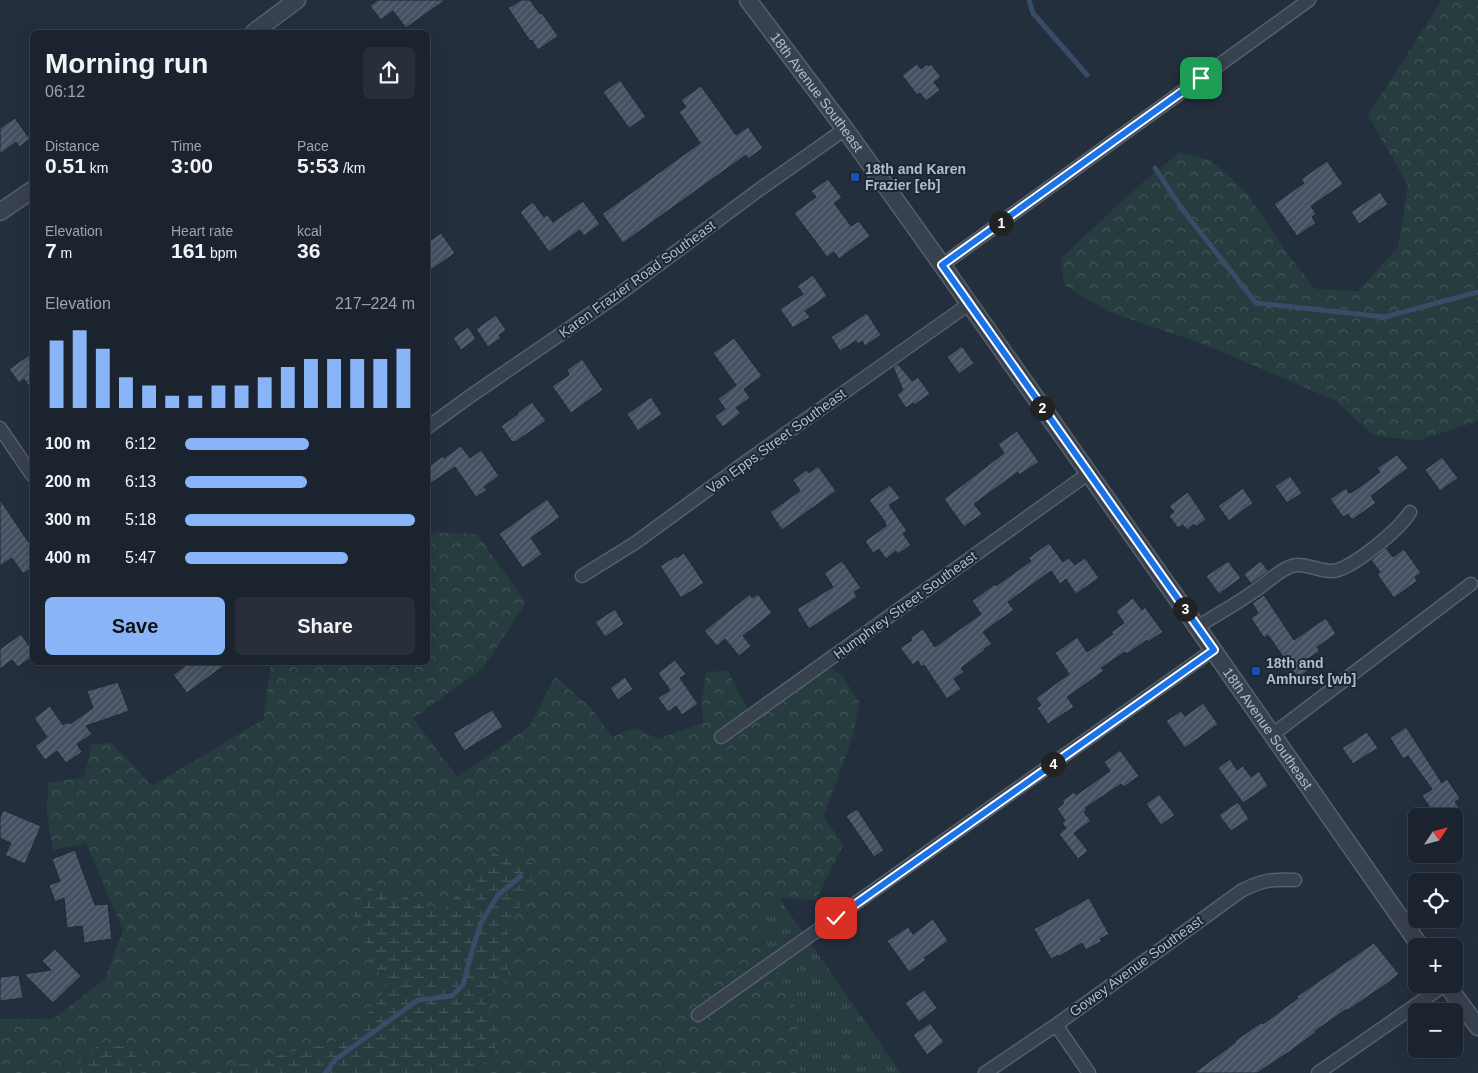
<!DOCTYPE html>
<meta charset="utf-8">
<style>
body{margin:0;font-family:Arial,sans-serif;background:#282f3a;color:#f1f3f6;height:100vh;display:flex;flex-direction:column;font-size:19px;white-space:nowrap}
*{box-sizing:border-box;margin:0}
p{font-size:16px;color:#a0a4aa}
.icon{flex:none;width:28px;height:28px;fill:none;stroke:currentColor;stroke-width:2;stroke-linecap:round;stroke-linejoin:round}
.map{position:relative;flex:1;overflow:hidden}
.panel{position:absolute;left:30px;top:30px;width:400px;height:635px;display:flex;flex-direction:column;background:#1b232e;border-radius:8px;box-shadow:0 5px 20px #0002,0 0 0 1px #39404a}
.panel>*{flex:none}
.needle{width:32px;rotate:54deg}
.controls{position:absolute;left:1408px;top:808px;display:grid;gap:10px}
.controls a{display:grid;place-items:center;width:55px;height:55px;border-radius:8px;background:#1b232e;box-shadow:0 5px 20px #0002,0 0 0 1px #39404a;font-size:25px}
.pin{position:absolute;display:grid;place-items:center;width:42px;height:42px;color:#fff;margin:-21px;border-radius:10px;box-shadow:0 2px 8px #0006}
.km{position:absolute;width:25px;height:25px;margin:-12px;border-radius:50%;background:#222;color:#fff;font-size:14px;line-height:25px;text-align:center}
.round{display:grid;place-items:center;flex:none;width:52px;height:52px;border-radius:8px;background:#282f3a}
.head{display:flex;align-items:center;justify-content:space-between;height:85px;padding:0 15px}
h1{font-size:28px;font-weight:700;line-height:38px}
.stats{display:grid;grid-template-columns:repeat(3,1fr);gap:8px;height:85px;padding:5px 15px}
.stats div{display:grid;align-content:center}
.stats b{font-size:21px;font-weight:700}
.stats small{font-size:14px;font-weight:400}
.stats p{font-size:14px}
.chart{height:140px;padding:10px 15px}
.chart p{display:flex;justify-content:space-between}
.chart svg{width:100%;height:90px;margin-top:5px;stroke:#8ab4f8;stroke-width:6}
.action{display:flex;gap:10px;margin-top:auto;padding:10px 15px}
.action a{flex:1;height:58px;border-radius:8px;background:#8ab4f8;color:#111;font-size:20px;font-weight:700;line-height:58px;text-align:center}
.action a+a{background:#282f3a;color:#f1f3f6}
ul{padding:0 15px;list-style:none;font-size:16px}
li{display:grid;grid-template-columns:80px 60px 1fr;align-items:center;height:38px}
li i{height:12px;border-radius:6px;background:#8ab4f8}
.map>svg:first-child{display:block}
.grass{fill:url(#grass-tufts)}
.forest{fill:url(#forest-crowns)}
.wetland{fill:url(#wetland-marsh)}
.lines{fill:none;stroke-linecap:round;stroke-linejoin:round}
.stream{stroke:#394c67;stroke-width:5}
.building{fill:url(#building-hatch);stroke:#1f2835}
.minor-casing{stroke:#565f6c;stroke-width:15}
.tertiary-casing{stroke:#565f6c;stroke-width:19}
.minor{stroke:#38414e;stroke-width:12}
.tertiary{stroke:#38414e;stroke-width:16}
.route-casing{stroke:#fff;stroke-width:10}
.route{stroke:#1a73e8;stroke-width:6}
.transit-dot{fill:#1a4fb4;stroke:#1d2633;stroke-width:2}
.labels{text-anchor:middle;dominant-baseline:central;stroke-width:4;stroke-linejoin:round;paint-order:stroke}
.street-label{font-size:14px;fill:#b4bcc9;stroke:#1d2633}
.poi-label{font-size:14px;font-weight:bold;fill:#b4bcc9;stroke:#1d2633;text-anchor:start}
</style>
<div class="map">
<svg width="1478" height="1073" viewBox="0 0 1478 1073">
<defs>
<pattern id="grass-tufts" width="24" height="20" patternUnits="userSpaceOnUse" patternTransform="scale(1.25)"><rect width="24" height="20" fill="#263c3f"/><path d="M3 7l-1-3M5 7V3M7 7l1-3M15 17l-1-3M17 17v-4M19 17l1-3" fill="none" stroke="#435659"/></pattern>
<pattern id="forest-crowns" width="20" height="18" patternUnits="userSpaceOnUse" patternTransform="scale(1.25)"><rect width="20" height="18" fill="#263c3f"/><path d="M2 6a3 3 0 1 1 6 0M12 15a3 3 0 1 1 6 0" fill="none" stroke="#435659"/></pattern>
<pattern id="wetland-marsh" width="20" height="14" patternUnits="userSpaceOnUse" patternTransform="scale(1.25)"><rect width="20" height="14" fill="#263c3f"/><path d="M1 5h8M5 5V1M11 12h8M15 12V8" fill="none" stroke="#435659"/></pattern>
<pattern id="building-hatch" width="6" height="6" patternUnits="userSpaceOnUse" patternTransform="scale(1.25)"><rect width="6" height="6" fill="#455162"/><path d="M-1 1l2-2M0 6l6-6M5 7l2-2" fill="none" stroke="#5d6877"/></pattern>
</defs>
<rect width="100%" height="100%" fill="#242f3e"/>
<path class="grass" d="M779,898l122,175h-101l-4,-63 -43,-91z"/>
<path class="forest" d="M1442,0h36v421l-62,20 -43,-6 -37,-34 -133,-57 -96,-33 -43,-26 -3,-27 74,-69 45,-37 32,9 34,31 44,65 25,32 43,2 40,-44 10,-61 -40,-71z
M428,532l49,2 49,69 -44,66 -69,49 44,59 73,-51 25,-49 36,31 21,29 24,-9 22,11 45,-16 -1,-23 4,-28 22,-1 23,45 72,-51 19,10 17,27 -6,33 -29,81 19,29 -27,55 -37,-2 -25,21 42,91 4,63h-323l-1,-4 17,-14 6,-22 -15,-33 24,-18v-49l24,-56 -39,-24 -52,60 -66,-30 11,106 -37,50 -109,25 -15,9h-84l4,-22 -45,-8 -30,30h-70v-54h53l52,-40 18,-49 -37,-87 -33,7 -6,-35 1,-32 36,-6 8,-33 20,-1 40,43 111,-66 8,-57 157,-1z"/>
<path class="wetland" d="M493,853l39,10v14l-24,56v49l-23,18 14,33 -6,22 -17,14 1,4h-252l15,-9 109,-25 37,-50 -38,-85 27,-21 66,30z
M100,1043l45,7 -4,23h-71z"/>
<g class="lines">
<path class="stream" d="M1029,0l4,13 54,62
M1155,168l27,41 74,94 129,14 93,-25
M325,1073l11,-14 82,-59 34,-4 11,-11 8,-31 10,-31 17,-28 23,-19"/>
</g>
<path class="building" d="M378,0h67l-39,28 -13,-17 -12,9 -11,-14z
M521,0h9l10,14 2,-1 16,23 -20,14 -6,-10 -2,1 -22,-33z
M917,64l4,5 6,-5 1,2 3,-2 10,13 -7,5 6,8 -14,11 -6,-8 -3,2 -15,-20z
M620,80l26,37 -17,11 -26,-36z
M701,86l35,49 12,-8 15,21 -15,11 -2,-4 -123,88 -21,-29 98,-71 -21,-31 7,-5 -5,-7z
M15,118l15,21 -11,8 -3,-5 -16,12v-26z
M1327,161l16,23 -32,22 5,8 -4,3 4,6 -19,13 -23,-32 30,-21 -3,-4z
M828,179l14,19 -8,5 17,23 8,-5 11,15 -31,23 -5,-7 -7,5 -33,-44 22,-16 -5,-6z
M1380,192l8,12 -29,20 -8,-12z
M583,201l17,23 -16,12 -4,-6 -31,22 -29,-40 13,-10 11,15 3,-3 6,8z
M441,233l14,20 -27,19v-30z
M813,275l14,21 -22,15 5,6 -17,11 -13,-19 23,-15 -6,-8z
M867,313l14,22 -16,11 -3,-5 -4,3 -2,-3 -16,10 -9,-14z
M496,315l10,15 -7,5 2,3 -13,9 -12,-18z
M468,327l8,12 -15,11 -8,-12z
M734,338l28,38 -18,13 6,9 -14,10 5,5 -18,14 -8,-11 10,-7 -7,-10 18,-14 -23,-32z
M962,346l12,17 -15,11 -12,-17z
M32,353v38l-8,-12 -5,4 -10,-14z
M582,359l21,31 -32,23 -19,-27 17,-11 -2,-5z
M898,364l14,17 6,-4 12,17 -16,11 -1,-2 -7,5 -9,-13 6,-5 -10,-23z
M651,397l11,17 -24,17 -11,-17z
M532,402l14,19 -31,21 -1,-1 -2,1 -11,-16 17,-12 -1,-1z
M1017,431l22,31 -20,13 -1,-3 -44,32 8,10 -18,13 -20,-28 60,-46 -6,-9z
M461,446l9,12 11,-8 18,26 -15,11 3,3 -11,7 -21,-30 -27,18v-18l15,-11 1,2z
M1397,455l11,13 -37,28 5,7 -24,17 -4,-6 -5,3 -13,-18 16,-11 3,5 1,-1 1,1 29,-21 -3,-4z
M1442,457l16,21 -18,13 -15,-21z
M818,466l18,25 -54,39 -12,-18 30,-21 -7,-11 13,-10 3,3z
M1290,476l12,17 -15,10 -12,-17z
M890,485l10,13 -11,7 18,26 -4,3 8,11 -13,9 -2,-3 -10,8 -7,-10 -6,4 -8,-12 21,-15 -1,-2 1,-1 -17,-23z
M1243,488l10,15 -24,18 -11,-15z
M1188,492l18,27 -10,8 -2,-3 -7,6 -4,-5 -5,3 -9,-12 5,-4 -5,-6z
M547,499l13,18 -29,21 11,16 -19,14 -24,-34z
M0,500l32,47v21l-9,6 -11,-16 -12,8z
M1049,543l14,19 6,-4 6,7 10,-7 14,20 -23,16 -10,-15 -6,5 -9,-13 -43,31 6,8 -31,22 9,12 -8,5 1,1 -24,18 3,4 -10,7 7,10 -14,10 -23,-34 -3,2 -3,-6 -5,4 -13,-17 12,-8 -2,-2 13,-9 12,18 46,-33 -9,-13 23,-17 1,2 35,-25 -3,-3z
M1386,548l7,9 11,-8 17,24 -6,4 2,4 -23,17 -17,-24 3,-2 -9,-12z
M684,553l20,30 -23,15 -21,-32 16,-10 1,2z
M842,561l19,27 -7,4 3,5 -48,32 -12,-20 36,-22 -9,-14z
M1228,561l13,17 -22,16 -13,-18z
M1261,561l7,10 -17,13 -7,-10z
M750,594l2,4 6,-4 14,19 -29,23 8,10 -12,10 -14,-17 -8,7 -13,-15z
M1264,595l30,45 32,-22 10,16 -19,13 3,4 -12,8 5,8 -15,11 -30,-43 -4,3 -13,-20 7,-5 -6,-10z
M1133,598l9,12 3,-3 18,25 -15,10 -1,-2 -20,14 -2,-2 -24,16 3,3 -37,26 7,10 -26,17 -11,-16 4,-3 -5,-7 33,-24 -14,-21 22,-16 10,15 26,-18 -2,-2 13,-9 -8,-12z
M615,609l9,15 -19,13 -10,-15z
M21,634l11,16v7l-14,10 -6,-7 -12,9v-20z
M675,660l11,14 -6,4 18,26 -16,11 -6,-9 -8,6 -10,-14 12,-8 -12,-17z
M190,662h39l-42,31 -14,-18z
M625,677l8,12 -15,11 -8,-12z
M118,682l11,29 -43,15 6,8 -15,10 5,8 -16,11 -9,-12 -12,9 -10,-14 12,-9 -13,-19 16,-12 13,19 5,-3 2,2 23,-16 -6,-17z
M1203,703l15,21 -33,24 -19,-27 15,-10 4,5z
M492,710l11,17 -39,24 -11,-18z
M1406,727l36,56 5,-4 13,19 -5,4 4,5 -9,6 -3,-3 -11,6 -14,-20 10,-7 -24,-33 -5,3 -13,-21z
M1367,732l11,16 -25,16 -11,-16z
M1120,750l19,26 -15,11 -3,-3 -36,24 2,2 -3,2 7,9 -17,12 14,18 -10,8 -19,-25 7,-6 -4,-5 3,-3 -8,-11 7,-6 -2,-2 12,-9 2,3 34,-24 -6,-9z
M1230,759l7,11 6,-4 8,11 8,-6 9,15 -25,17 -25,-35z
M1159,794l16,21 -14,10 -15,-21z
M1238,802l11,17 -18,12 -12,-16z
M857,809l27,41 -10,7 -28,-41z
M3,810l38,16 -16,38 -20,-9 6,-12 -11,-5v-20z
M75,850l20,55 13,-1 4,35 -28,4 -2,-17 -15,2 -3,-30 -9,4 -6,-17 11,-4 -8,-22z
M1089,898l20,36 -9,5 2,2 -16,9 -4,-7 -24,14v-2l-7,4 -17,-30z
M933,919l15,22 -24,17 2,2 -17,12 -22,-31 21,-14 5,7z
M1374,943l25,31 -14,11 -37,25 -1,-1 -32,22 1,1 -27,20 -32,21h-63l42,-31 -1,-1 27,-19 1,2 35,-26 -2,-1z
M55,949l26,27 -28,27 -29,-29 27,-4 -9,-9z
M19,975l4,23 -23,3v-24z
M924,990l13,18 -18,14 -14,-19z
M930,1023l14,19 -17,13 -14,-20z"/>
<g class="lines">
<g class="minor-casing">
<path id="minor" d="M942,265l367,-265
M428,427l41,-30 153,-105 138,-103 85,-60
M0,428l32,47
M582,576l53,-33 112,-82 222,-157
M1197,627c19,-12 38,-22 56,-35 11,-7 22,-18 34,-24 15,-8 29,3 45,3 18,0 69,-43 78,-59
M1272,735l199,-151
M721,737l368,-264
M698,1015l515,-365
M1056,1025l33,48
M985,1073l71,-48 185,-134c21,-11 30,-12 54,-11
M1318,1073l128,-89"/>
</g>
<g class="tertiary-casing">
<g id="tertiary">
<path id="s1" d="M748,0l97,129 97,136 248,352 230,329"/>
<path d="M254,32l43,-32"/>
<path d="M0,212l32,-22"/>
<path d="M1446,984l32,43"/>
</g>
</g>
<use href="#minor" class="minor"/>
<use href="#tertiary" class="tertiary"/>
</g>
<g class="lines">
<g class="route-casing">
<path id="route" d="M836,918l378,-268 -272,-385 259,-187"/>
</g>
<use href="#route" class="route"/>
</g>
<g class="transit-dot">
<rect x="850" y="172" width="10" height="10" rx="2.5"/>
<rect x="1251" y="666" width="10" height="10" rx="2.5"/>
</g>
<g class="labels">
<g class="street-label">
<text stroke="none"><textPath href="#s1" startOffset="115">18th Avenue Southeast</textPath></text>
<text transform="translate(637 279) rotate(-36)">Karen Frazier Road Southeast</text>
<text transform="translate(776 441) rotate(-36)">Van Epps Street Southeast</text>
<text transform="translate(905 605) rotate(-36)">Humphrey Street Southeast</text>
<text stroke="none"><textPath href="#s1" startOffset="895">18th Avenue Southeast</textPath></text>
<text transform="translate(1136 966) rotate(-36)">Gowey Avenue Southeast</text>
</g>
<g class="poi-label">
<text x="865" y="169">18th and Karen<tspan x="865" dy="16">Frazier [eb]</tspan></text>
<text x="1266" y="663">18th and<tspan x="1266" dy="16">Amhurst [wb]</tspan></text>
</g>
</g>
</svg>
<div class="controls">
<a><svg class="needle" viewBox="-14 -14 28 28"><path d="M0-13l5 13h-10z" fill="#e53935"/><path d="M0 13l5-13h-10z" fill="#a0a4aa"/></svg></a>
<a><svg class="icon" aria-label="locate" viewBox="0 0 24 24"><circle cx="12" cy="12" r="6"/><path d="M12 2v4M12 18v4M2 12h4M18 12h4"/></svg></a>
<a>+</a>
<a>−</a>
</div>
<div class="pin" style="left:1201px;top:78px;background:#1e9e55"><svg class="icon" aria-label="arrive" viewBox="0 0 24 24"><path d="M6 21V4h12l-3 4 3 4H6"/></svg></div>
<div class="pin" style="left:836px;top:918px;background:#d93025"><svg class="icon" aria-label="check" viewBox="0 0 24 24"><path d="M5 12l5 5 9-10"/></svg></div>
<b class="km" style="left:1001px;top:223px">1</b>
<b class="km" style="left:1042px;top:408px">2</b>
<b class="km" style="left:1185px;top:609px">3</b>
<b class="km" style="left:1053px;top:764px">4</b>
<section class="panel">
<div class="head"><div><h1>Morning run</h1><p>06:12</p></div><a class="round"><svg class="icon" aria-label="share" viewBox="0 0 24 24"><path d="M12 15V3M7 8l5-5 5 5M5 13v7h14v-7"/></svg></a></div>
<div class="stats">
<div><p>Distance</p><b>0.51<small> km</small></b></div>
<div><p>Time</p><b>3:00</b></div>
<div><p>Pace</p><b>5:53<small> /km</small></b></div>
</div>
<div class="stats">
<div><p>Elevation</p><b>7<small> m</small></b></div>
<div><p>Heart rate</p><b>161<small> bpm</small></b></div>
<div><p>kcal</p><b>36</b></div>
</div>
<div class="chart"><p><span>Elevation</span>217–224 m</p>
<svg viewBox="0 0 160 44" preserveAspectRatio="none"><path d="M5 44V11M15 44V6M25 44V15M35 44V29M45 44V33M55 44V38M65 44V38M75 44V33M85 44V33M95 44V29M105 44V24M115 44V20M125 44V20M135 44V20M145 44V20M155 44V15"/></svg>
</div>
<ul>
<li><b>100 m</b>6:12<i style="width:54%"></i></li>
<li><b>200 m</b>6:13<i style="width:53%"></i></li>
<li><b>300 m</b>5:18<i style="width:100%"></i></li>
<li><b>400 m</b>5:47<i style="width:71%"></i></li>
</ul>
<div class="action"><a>Save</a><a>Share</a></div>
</section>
</div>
